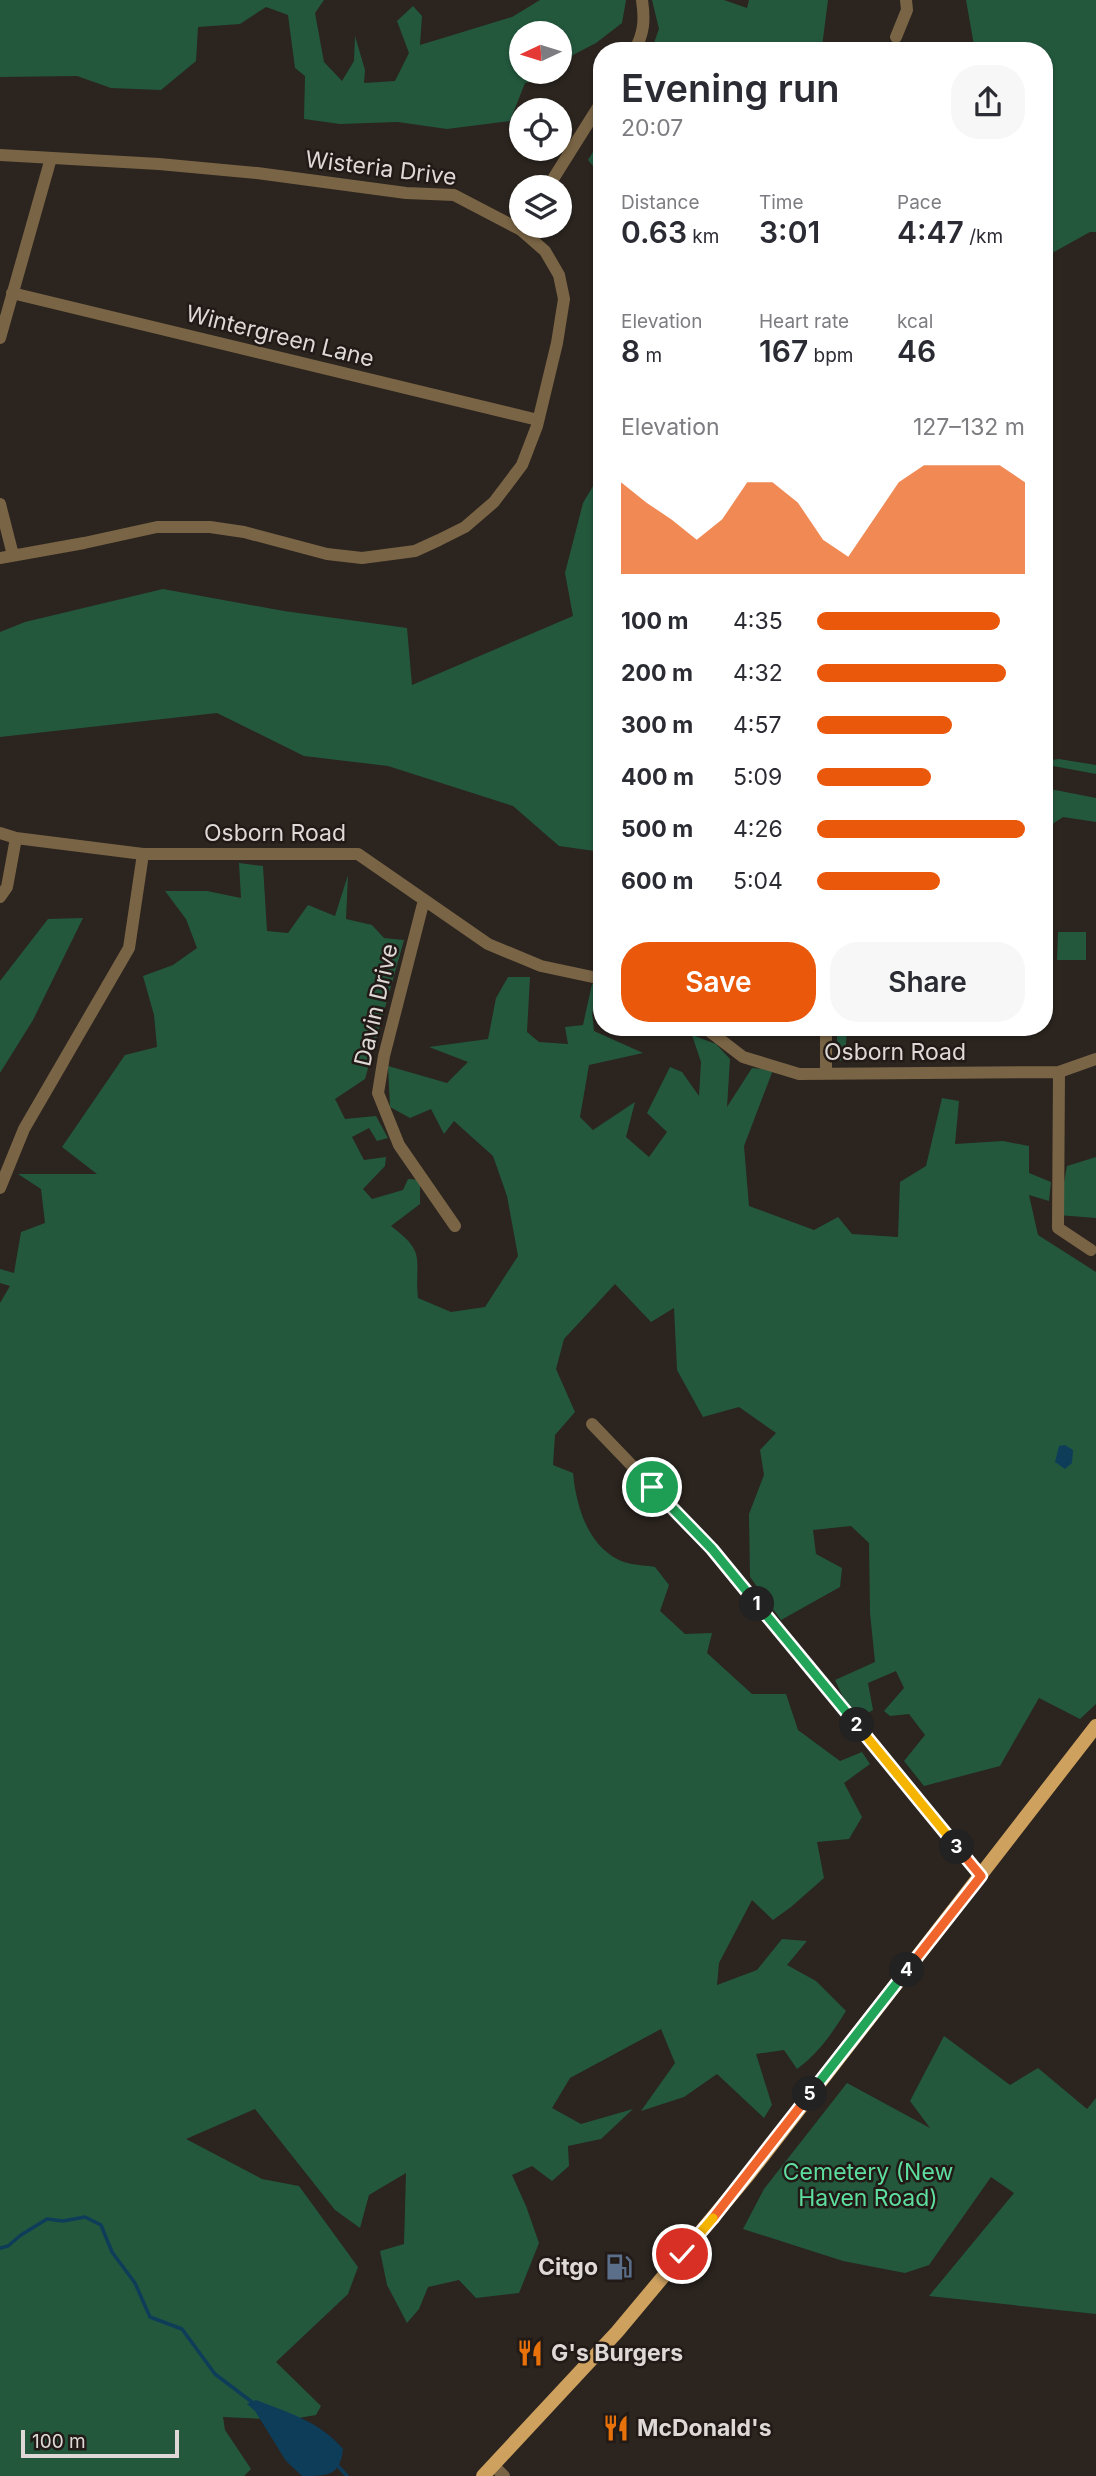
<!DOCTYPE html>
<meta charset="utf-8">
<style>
body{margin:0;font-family:Inter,sans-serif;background:#f7f7f7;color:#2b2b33;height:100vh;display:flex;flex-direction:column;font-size:26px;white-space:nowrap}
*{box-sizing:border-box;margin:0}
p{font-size:23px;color:#7c7c81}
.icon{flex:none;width:38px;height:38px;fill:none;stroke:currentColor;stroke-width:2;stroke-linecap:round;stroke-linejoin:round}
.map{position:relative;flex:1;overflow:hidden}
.sheet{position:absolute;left:593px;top:42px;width:460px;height:994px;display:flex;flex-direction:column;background:#fff;border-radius:28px;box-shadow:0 2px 5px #0004}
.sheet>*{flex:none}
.needle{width:46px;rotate:266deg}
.controls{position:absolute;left:509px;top:21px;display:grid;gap:14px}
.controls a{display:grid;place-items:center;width:63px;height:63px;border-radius:50%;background:#fff;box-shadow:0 2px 5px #0004;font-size:35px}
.scale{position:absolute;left:21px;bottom:18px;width:158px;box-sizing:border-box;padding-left:7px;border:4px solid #ded9d6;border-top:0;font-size:19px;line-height:24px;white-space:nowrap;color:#ded9d6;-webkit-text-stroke:5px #221a16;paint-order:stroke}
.pin{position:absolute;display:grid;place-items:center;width:60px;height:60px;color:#fff;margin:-30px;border:4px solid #fff;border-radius:50%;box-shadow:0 2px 7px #0007}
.km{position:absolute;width:35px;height:35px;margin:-18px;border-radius:50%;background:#222;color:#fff;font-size:19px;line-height:35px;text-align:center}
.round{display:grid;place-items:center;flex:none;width:74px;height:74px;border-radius:28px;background:#f7f7f7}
.overview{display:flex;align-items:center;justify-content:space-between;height:119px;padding:0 28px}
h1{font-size:38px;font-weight:600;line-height:52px}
.figures{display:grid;grid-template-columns:repeat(3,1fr);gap:10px;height:119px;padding:7px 28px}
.figures div{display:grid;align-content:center}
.figures b{font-size:30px;font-weight:600}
.figures small{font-size:19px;font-weight:400}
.figures p{font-size:19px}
.chart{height:196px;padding:14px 28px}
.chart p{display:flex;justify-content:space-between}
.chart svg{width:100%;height:126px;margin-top:7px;fill:#ea580c;opacity:.7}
.button{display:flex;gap:14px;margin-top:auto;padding:14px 28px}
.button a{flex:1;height:80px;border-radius:28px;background:#ea580c;color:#fff;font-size:28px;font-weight:600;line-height:80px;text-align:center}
.button a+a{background:#f7f7f7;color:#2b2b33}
ul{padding:0 28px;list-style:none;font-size:23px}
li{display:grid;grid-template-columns:112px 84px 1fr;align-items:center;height:52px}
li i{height:18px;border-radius:9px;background:#ea580c}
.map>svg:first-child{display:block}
.green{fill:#23583d;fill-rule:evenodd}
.water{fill:#0e3d5a}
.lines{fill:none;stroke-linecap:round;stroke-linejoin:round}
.stream{stroke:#0e3d5a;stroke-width:3.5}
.minor{stroke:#796445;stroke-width:12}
.major{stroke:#cea15f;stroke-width:14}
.split-1-casing{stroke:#fff;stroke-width:14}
.split-2-casing{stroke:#fff;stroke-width:14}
.split-3-casing{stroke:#fff;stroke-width:14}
.split-4-casing{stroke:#fff;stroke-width:14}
.split-5-casing{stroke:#fff;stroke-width:14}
.split-6-casing{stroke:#fff;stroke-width:14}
.split-7-casing{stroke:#fff;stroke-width:14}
.split-1{stroke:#22a559;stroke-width:9}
.split-2{stroke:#22a559;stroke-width:9}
.split-3{stroke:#f5b400;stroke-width:9}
.split-4{stroke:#f0652b;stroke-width:9}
.split-5{stroke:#22a559;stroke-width:9}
.split-6{stroke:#f0652b;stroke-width:9}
.split-7{stroke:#f5b400;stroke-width:9}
.labels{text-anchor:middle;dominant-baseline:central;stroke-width:5;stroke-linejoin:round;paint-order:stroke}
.street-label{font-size:23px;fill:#ded9d6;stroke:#221a16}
.park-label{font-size:23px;fill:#5dde9e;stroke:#221a16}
.poi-label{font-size:23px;font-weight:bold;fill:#ded9d6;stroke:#221a16;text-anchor:start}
</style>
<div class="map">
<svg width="1096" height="2476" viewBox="0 0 1096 2476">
<rect width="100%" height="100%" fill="#2b241f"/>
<path class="green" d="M0,0h324l-9,13 9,49 18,19 12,-20 1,-25 10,34 -1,13 31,-2 14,-28 -12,-32 16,-15 9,10 -2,29 92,-28 28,-17h86l-4,23 -26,20 -23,12 -15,21 -33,7 -15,38 -63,8 -49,-7 -58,2 -36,-5 1,-43 -10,-8 -7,-53 -22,-8 -26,17 -42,3 -2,34 -35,29 -50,-2 -34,-12 -77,1zM522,33h38v39h-38z
M652,0h72l23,8 2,-8h79l-6,47 3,4h-174l8,-22z
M966,0h130v232h-6l-45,25v-206h-70z
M602,137v40l-14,-17z
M602,471v381l-43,-6 -46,-40 -125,-40 -84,-10 -87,-43 -217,24v-105l25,-10 138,-33 121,22 123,17 5,57 161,-69 -8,-43 18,-70z
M1059,759l37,6v9l-43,-8 -1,-6z
M1045,788l51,10v24l-33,-5 -18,12z
M239,863l24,3 4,65 21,2 20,-28 27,11 13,-41 -2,44 26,6 12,13 20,2 -39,139 -30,20 10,20 31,-3 12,22 -11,3 -8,-13 -17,9 12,23 22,-3 -1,9 -22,23 9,10 31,-9 5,-11 12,1v24l-29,22c37,28 23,32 27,72l33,14 34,-5 33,-51 -11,-60 -14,-40 -39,-35 -10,13 -13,-25 -21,9 -20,-11 -2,-41 59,17 21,-21 -39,-15 59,-8 8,-41 12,-21h22l-3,55 12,10 29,2 -3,-17 18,-2 9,-41 10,3v21l-10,4 2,19 49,22 -54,12 -9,52 13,13 42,-28 -9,35 23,20 18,-25 -20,-19 23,-46 12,5 17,24 2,-34 -9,-27 24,9 14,15 -3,48 25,-39 21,2 -29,76 5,60 65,24 24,-13 14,17 46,3 2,-55 26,-16 16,-68 17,3 -4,43 48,-3 26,5v27l22,9 -2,19 -20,-6 9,40 58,37v432l-16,15 -41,-21 -39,68 -76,20 -20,-25 21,-26 -16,-21 -19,2 -6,-5 20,-23 -8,-17 -28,12 5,27 -19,11 -19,-41 40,-18 -5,-49 -1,-70 -18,-17 -38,4 3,24 26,14 -2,19 -59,33 -31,-43 -1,-63 15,-39 -4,-25 16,-17 -37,-26 -36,10 -26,-47 -3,-62 -23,14 -36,-38 -51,55 -8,30 19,43 -20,23 -2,30 20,8c3,32 14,70 44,86 10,6 27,6 38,8l14,18 -9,26 25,23 27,-1 -5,20 45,41h34l12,36 42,31 22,-9 8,12 -26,19 18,34 -13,22 -32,3 7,36 -33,29 -18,13 -21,-20 -33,63 -2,22 40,-15 25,-31 25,2 -20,24 29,16 30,30c-13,21 -28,43 -49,58l-13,-19 -28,4 16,51 -8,13 -47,-44 -33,23 -43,14 34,-48 -14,-34 -91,49 -18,30 29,16 52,-15 -32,30 -33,7 1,20 -17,15 -20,-15 -20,9 14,31 13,37 -20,50 -43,5 -17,-18 -31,7 -9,22 -12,14 -20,-38 -7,-34 24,-7 2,-71 -37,22 -9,33 -25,-18 -80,-101 -69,30 76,40 37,7 59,81 -10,27 -72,68 45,44 -5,9 -29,5 -64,-3 2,13 26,39 -7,7h-244v-1173l10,-17 -10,-3v-14l14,4 7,-41 24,-9 -4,-34 -23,-15h79l-35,-27 63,-92 32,-8 -3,-32 -11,-39 30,-11 24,-17 -11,-29 -21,-28h42l34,7z
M83,918l-50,102 -33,53v-92l48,-62z
M1058,932h28v28h-29z
M837,1027h10l-2,34 -8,-1z
M1096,1157v61l-38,-3 9,-49z
M944,2036l66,49 28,-17 49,41 9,-11v216l-167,-18 85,-103 -23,-16 -62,88 -24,8 -62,-12 -100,-32 21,-40 83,-106 83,45 -20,-27z"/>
<path class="water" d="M1065,1445l8,5 -1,13 -7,6 -10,-7 4,-16z
M256,2400c31,12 65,22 87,49 -3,27 -15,27 -41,27l-16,-15 -31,-50 -8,-7z"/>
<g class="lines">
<path class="stream" d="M0,2248l8,-2 13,-11 26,-16 16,2 22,-4 16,8 11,27 23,31 15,34 32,12 33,45 41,31
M338,2466l9,10"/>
<path class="minor" d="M896,37l11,-27 -1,-10
M634,51c10,-17 11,-31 8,-51
M0,155l159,9 98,9 149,20 48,2 67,35 24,21 14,24 5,24 -7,44 -20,83 -15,39 -28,37 -29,25 -26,13 -24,11 -53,7 -35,-4 -83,-22 -34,-5h-53l-73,16 -84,15
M548,187l54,-86
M12,293l526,127
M0,338l51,-180
M0,504l13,51
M0,833l16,5 127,16h215l130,90 53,22 61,13
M0,897l7,-10 9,-49
M424,900l-40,156 -6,37 21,52 56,81
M704,1027l39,30 56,17 260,-2 37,-13
M826,1027v46
M1059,1072l-1,156 33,22
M0,1188l24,-59 105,-181 14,-94
M592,1424l120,125 269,327
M494,2466l10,10"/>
<path class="major" d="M483,2476l134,-144 132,-158 347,-448"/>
</g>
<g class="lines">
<g class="split-1-casing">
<path id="split-1" d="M652,1487l60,62 45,55"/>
</g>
<g class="split-2-casing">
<path id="split-2" d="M757,1604l100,121"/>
</g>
<g class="split-3-casing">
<path id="split-3" d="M857,1725l100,122"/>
</g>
<g class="split-4-casing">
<path id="split-4" d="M907,1970l74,-94 -24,-29"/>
</g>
<g class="split-5-casing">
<path id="split-5" d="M810,2094l97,-124"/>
</g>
<g class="split-6-casing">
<path id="split-6" d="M713,2218l97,-124"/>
</g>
<g class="split-7-casing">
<path id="split-7" d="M682,2254l31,-36"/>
</g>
<use href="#split-1" class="split-1"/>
<use href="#split-2" class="split-2"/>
<use href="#split-3" class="split-3"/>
<use href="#split-4" class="split-4"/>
<use href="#split-5" class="split-5"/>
<use href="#split-6" class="split-6"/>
<use href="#split-7" class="split-7"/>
</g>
<defs>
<g id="fuel-bare" transform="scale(2.1)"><path d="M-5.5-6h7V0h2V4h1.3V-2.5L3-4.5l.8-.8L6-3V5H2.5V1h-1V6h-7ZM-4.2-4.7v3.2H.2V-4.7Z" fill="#5c6f8a" stroke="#221a16" stroke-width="2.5" paint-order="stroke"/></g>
<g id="restaurant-bare" transform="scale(2.1)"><path d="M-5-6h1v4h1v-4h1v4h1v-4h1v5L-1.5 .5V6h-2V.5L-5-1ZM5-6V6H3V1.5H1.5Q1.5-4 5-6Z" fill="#e8710a" stroke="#221a16" stroke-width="2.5" paint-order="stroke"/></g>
</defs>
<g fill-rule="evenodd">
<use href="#fuel-bare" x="619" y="2267"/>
<use href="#restaurant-bare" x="530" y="2353"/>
<use href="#restaurant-bare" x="616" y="2428"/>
</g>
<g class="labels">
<g class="street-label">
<text transform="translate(381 168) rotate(7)">Wisteria Drive</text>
<text transform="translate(280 336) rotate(14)">Wintergreen Lane</text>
<text x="275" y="833">Osborn Road</text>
<text transform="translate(376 1005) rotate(-77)">Davin Drive</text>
<text x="895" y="1052">Osborn Road</text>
</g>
<g class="park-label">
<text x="868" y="2172">Cemetery (New<tspan x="868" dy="26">Haven Road)</tspan></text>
</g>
<g class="poi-label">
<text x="598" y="2267" text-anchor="end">Citgo</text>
<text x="551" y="2353">G's Burgers</text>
<text x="637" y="2428">McDonald's</text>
</g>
</g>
</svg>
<div class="controls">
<a><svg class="needle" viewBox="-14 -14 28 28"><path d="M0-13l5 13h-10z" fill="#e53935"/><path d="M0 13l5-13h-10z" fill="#7c7c81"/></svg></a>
<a><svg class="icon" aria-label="locate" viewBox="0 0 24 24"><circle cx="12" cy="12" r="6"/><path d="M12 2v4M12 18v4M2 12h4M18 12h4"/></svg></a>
<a><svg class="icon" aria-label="layers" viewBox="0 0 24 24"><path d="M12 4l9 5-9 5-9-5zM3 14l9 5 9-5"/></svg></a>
</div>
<div class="scale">100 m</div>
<div class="pin" style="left:652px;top:1487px;background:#1e9e55"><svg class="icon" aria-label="arrive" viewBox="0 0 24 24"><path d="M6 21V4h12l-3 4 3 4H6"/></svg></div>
<div class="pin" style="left:682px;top:2254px;background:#d93025"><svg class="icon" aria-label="check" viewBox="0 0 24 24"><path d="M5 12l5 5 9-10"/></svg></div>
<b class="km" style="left:757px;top:1604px">1</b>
<b class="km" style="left:857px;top:1725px">2</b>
<b class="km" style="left:957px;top:1847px">3</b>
<b class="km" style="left:907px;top:1970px">4</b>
<b class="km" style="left:810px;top:2094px">5</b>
<section class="sheet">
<div class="overview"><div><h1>Evening run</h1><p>20:07</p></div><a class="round"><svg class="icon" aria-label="share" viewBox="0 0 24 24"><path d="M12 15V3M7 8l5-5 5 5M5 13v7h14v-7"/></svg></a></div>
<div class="figures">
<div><p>Distance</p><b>0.63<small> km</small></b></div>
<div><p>Time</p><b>3:01</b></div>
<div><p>Pace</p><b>4:47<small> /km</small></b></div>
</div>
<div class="figures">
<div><p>Elevation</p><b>8<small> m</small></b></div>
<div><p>Heart rate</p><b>167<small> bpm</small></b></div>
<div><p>kcal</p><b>46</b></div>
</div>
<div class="chart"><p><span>Elevation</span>127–132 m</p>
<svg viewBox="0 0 160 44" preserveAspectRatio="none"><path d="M0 44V12L10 19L20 25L30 32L40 25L50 12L60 12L70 19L80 32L90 38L100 25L110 12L120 6L130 6L140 6L150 6L160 12V44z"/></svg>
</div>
<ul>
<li><b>100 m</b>4:35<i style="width:88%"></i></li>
<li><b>200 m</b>4:32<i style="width:91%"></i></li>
<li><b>300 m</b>4:57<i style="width:65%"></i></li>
<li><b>400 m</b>5:09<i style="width:55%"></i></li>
<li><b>500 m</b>4:26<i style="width:100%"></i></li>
<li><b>600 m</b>5:04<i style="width:59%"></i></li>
</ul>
<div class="button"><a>Save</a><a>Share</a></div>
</section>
</div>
